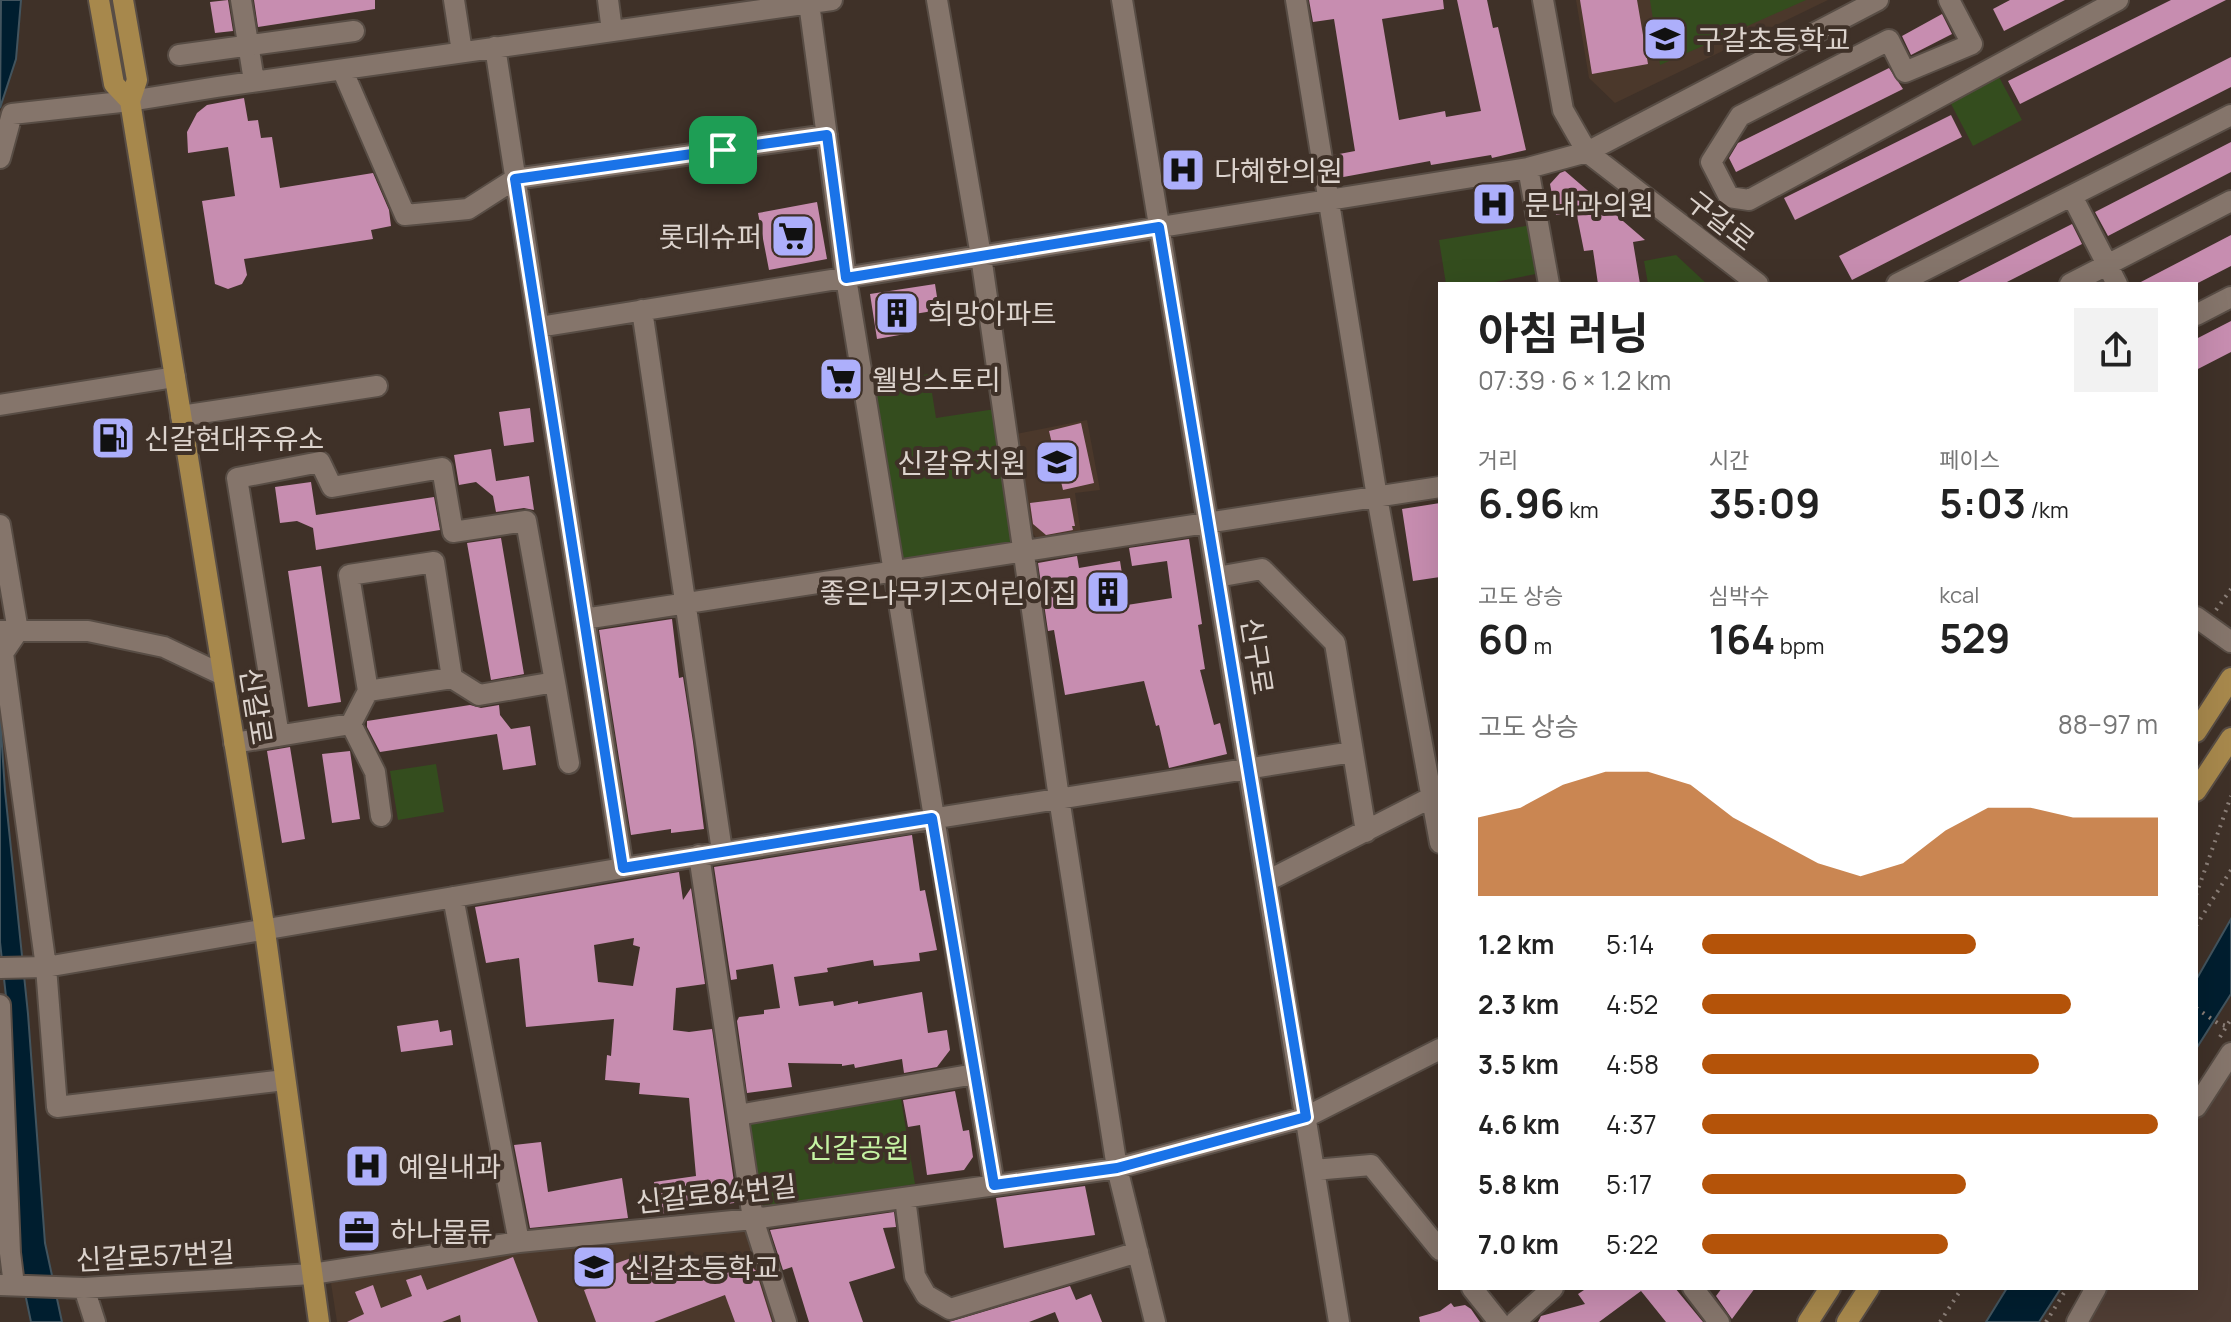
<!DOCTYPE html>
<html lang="ko">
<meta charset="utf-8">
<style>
body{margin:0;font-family:Manrope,"Noto Sans KR",sans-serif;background:#f2f2f2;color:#222;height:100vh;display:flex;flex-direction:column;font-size:30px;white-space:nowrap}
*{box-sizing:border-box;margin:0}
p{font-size:26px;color:#767676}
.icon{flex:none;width:44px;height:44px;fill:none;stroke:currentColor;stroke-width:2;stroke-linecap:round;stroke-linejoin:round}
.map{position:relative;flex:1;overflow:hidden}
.panel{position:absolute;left:1438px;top:282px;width:760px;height:1008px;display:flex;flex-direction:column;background:#fff;border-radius:0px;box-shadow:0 8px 32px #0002}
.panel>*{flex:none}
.pin{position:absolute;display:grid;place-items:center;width:68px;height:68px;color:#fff;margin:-34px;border-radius:16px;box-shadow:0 4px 12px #0006}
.round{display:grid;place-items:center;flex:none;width:84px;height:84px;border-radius:0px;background:#f2f2f2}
.headline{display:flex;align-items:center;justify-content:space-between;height:136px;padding:0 40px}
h1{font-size:44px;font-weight:700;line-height:60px}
.figures{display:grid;grid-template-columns:repeat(3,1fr);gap:12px;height:136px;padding:8px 40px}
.figures div{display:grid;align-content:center}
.figures b{font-size:40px;font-weight:700}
.figures small{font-size:22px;font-weight:400}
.figures p{font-size:22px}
.chart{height:224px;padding:16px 40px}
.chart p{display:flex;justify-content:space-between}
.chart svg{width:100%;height:144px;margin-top:8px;fill:#b45309;opacity:.7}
ul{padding:0 40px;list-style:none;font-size:26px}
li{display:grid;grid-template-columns:128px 96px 1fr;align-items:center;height:60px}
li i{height:20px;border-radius:10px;background:#b45309}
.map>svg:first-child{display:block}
.built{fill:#4b382b}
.industrial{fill:#4f3d34}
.green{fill:#344d1e}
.water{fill:#001e2f;stroke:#42545e;stroke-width:2}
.building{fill:#c78db0;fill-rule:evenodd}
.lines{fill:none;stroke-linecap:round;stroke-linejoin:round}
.minor-casing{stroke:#584d45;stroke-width:24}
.major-casing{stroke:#584d45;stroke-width:24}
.path{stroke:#8b7f78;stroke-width:4;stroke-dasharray:2 6;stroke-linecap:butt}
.minor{stroke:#85756b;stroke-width:20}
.major{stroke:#a7884c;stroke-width:20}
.route-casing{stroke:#fff;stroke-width:16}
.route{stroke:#1a73e8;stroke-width:10}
.labels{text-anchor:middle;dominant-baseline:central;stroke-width:8;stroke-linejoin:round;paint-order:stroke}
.poi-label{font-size:28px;fill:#dcd3cd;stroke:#3f3128;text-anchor:start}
.street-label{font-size:28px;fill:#dcd3cd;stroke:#3f3128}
.park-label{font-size:28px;fill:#c5f3a3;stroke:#3f3128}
</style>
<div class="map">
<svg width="2231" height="1322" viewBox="0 0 2231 1322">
<rect width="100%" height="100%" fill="#3f3128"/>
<path class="built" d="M1576,0h252l-213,103 -26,-25z
M1087,420l13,70 -25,3 6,41 -43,6 -7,-9 -15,-97z
M747,1228l33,94h-443l-6,-39 191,-33z"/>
<path class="industrial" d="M2231,1053v269h-154l19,-34h100v-181z"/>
<path class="green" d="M1650,0h156l-146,65z
M1999,77l23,43 -49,26 -23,-44z
M1532,225l9,48 -56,11h-39l-7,-44z
M1676,255l31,29h-59l-4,-23z
M929,374l7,44 66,-10 22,144 -132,21 -28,-189z
M436,764l8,48 -46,8 -8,-49z
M900,1093l15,91 -158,26 -11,-88z"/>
<path class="water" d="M1,0h20l-5,59 -16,49z
M0,716l5,75 23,223 17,229 17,79h-31l-15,-72 -8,-235 -8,-73z
M2231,919v75l-35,55v-69z
M2007,1288h54l-22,34h-53z"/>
<path class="building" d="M228,0l5,31 -18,2 -5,-31z
M254,0h121v9l-117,18z
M1309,0h134l1,9 -62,10 17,101 46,-9 1,6 35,-6 -24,-111h30l6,28 5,-1 28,123 -34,8 -1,-3 -60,10 -1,-4 -92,17 -4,-23 21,-4 -21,-132 -21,3z
M1580,0h57l11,64 -56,10z
M2010,0h55l-61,31 -11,-22z
M2171,0h55l-206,104 -12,-23z
M1942,14l10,20 -41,21 -9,-19z
M2231,57v30l-379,193 -13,-24z
M1889,68l14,21 -167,83 -7,-14 9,-15z
M244,98l4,23 10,-1 3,18 11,-1 8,51 93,-15 16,37 2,16 -20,4 2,9 -129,20 3,16 -5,9 -14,5 -13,-5 -13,-83 33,-5 -7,-49 -40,6 -1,-21 10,-19 10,-8z
M1951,115l11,22 -167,83 -11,-22z
M2231,142v30l-123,64 -13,-24z
M1565,171l80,69 -12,2 7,42h-42l-5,-34 -9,1 -8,-40 -20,4 -6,-31 10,-11z
M817,202l10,57 -58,11 -11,-57z
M2072,224l10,20 -79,40h-49z
M2231,235v31l-35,18h-59z
M935,284l4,26 -37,6 3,18 -28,5 -7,-45z
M2231,321v31l-35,18v-31z
M530,408l4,34 -30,4 -5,-34z
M1081,423l13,60 -31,7 -14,-59z
M491,449l5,32 33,-5 5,34 -10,-2 -28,4 -3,-16 -17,-14 -17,3 -5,-30z
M311,482l5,33 118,-18 6,33 -124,20 -3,-22 -16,-7 -17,2 -5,-36z
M1070,498l5,28h-3l1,4 -27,5 -13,-11 -3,-21z
M1440,503v74l-27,4 -11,-72z
M501,538l23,136 -33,6 -24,-137z
M1189,539l13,85 -4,1 7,44 -5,1 14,55 6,-2 7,31 -58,14 -10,-43 -3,1 -12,-45 -79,14 -11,-65 -6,1 -10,-68 39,-7 2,12 41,-7 7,44 45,-7 -5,-37 -35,5 -3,-18z
M321,566l20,136 -33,5 -20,-136z
M672,619l7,59 4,-1 10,65 11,87 -33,4v-4l-40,6 -32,-205z
M470,705l11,3 18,-3 1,10 11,14 19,-3 6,39 -33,5 -6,-36 -117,18 -13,-25v-6z
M290,747l15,92 -23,4 -15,-92z
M350,751l10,68 -28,4 -10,-69z
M912,835l8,56 5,-1 12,60 -18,3 1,8 -46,5 -1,-6 -46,8 1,4 -34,5 5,29 34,-5 1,5 24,-5v3l64,-12 6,41 19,-3 3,20 -13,17 -33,6 -2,-14 -47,9 -1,-4 -12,2v-2l-54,-1 4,24 -45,6 -10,-72 2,-4 25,-3v-4l16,-2 -7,-44 -37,6 1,9 -6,1 -17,-113z
M679,872l4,28 8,-12 14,96 -29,4 -3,42 16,2 23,-3 24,167 -2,7 -75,11 -5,-32 42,-6 -7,-78 -50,-4 1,-11 -35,-3 2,-25 4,1 3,-37 -88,8 -7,-69 -33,5 -11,-56zM634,938l-1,7 7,2 -7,39 -35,-4 -4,-37z
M438,1020l2,12 11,-2 2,15 -52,7 -4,-26z
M955,1091l8,40 6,-1 4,27 -9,13 -37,5 -7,-50 -12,2 -5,-27z
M541,1142l7,50 74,-14 6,40 -98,10 -16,-83z
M1085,1186l10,49 -91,13 -8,-50z
M894,1212l2,15 -13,1 12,40 -46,14 14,40h-54l-17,-55 -9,3 -13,-40z
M645,1253l6,15 40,-15 3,8 9,-4 5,12 25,-9 14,2 9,9 16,51h-37l-10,-27 -71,27h-58l-12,-32 16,-6 -5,-13z
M513,1257l25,65h-77l-1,-7 -18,7h-95l17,-8 -9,-22 18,-7 8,23 31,-12 -6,-16 15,-5 6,15z
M1070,1286l6,14 15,-6 11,28h-43l-4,-10 -26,10h-80z
M1587,1288h88l28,34h-37l-25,-31 -42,31h-61l3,-6 44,-12 -7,-10z
M1722,1288h33l-23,31 -16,-23z
M1451,1303l3,4 11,-2 6,4 9,13h-60l-1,-5 21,-6z"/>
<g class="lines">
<g class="minor-casing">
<path id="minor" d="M241,0l13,81
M454,0l8,52
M608,0l4,31
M937,0l44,256 78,542 58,370 38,154
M1122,0l217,1322
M1296,0l81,497 63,346
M1543,0l20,110 24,42 171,132
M1949,0l23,44 -67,28 -16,-32 -149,76 -29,46 18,35 20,3 369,-200
M809,3l37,275 148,907
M495,47l128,821
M179,55l175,-24
M345,76l60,139 63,-6 47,-30 312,-44
M0,158l12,-44 118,-13 87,-14 615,-87
M1528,168l21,116
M2072,196l45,88
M1897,284l334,-169
M2070,284l161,-83
M642,310l80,541
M2196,315l35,-18
M539,327l989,-159 59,-16 291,-152
M0,405l175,-28
M181,416l196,-30
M0,525l18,106 -15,22 43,314 11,140 228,-27
M2196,617l35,25
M584,619l856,-132
M0,631h88l76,16 59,28
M555,682l14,81
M368,691l-19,-116 85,-13 18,116
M279,736l-42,-258 83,-16 12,25 110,-19 11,64 73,-11 29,161 -76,13 -27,-17 -84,13 -17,33 24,48 6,44
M234,743l117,-19
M1353,752l13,80
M699,855l54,364 33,103
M1267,881l173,-88
M453,897l66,345
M0,968l46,-1 577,-99 730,-116 -18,-109 -73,-74 -45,8
M0,1005l10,248 4,32
M2196,1107l35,-54
M738,1115l237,-41
M1314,1170l57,-5 69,85
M905,1198l10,78 11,19 24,14 188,-57
M0,1285l84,3 228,-14 207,-32 234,-23 364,-51 189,-51 134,-68
M84,1288l11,34
M1472,1288l27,34
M1693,1288l26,34
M1515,1322l38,-34
M2077,1322l19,-34"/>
</g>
<g class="major-casing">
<path id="major" d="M99,0l15,84 16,17
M123,0l14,80 -7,21 135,830 54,391
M2196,732l35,-54
M2196,791l35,-53
M1808,1322l22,-34
M1847,1322l22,-34"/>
</g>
<path class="path" d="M2216,610l15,-21
M2196,895l35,-99
M2196,926l35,-56
M2196,1008l23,16 8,2
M2220,1037l11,-18
M1940,1322l22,-34
M2046,1322l21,-34"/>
<use href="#minor" class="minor"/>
<use href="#major" class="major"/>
</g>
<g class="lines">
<g class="route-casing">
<path id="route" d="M827,135l19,143 313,-51 147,890 -189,51 -123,17 -62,-367 -309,50 -108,-689z"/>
</g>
<use href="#route" class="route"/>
</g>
<defs>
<g id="school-square" transform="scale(2.3)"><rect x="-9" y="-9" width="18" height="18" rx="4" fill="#adaffb" stroke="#3f3128"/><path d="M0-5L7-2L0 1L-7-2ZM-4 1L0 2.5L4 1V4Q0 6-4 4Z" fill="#111"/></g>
<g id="hospital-square" transform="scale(2.3)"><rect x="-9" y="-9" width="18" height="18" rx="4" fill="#adaffb" stroke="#3f3128"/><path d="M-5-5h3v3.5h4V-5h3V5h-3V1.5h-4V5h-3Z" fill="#111"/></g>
<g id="supermarket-square" transform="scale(2.3)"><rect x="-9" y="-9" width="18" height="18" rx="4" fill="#adaffb" stroke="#3f3128"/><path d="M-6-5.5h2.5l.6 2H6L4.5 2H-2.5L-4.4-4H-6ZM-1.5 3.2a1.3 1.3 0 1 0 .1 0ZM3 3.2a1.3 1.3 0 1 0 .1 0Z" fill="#111"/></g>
<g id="building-square" transform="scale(2.3)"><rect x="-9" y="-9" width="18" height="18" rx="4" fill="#adaffb" stroke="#3f3128"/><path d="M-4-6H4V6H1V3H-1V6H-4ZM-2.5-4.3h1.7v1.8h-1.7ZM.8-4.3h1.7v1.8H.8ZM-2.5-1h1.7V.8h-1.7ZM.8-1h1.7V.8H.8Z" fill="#111"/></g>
<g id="fuel-square" transform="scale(2.3)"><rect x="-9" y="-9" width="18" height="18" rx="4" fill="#adaffb" stroke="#3f3128"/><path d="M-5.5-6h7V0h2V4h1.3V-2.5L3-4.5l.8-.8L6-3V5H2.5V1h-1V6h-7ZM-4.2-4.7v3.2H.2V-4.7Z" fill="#111"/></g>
<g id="office-square" transform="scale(2.3)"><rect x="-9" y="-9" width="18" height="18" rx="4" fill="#adaffb" stroke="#3f3128"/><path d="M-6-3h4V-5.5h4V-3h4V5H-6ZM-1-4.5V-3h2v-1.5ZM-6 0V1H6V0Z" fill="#111"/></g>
</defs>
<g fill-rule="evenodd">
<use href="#school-square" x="1665" y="39"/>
<use href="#hospital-square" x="1183" y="170"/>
<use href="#hospital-square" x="1494" y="204"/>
<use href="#supermarket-square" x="793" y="236"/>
<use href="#building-square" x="897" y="313"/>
<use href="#supermarket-square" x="841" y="379"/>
<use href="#fuel-square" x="113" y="438"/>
<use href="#school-square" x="1057" y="462"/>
<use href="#building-square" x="1108" y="592"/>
<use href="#hospital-square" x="367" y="1166"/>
<use href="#office-square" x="359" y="1231"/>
<use href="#school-square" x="594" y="1267"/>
</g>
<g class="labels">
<g class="poi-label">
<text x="1696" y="39">구갈초등학교</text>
<text x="1214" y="170">다혜한의원</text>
<text x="1525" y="204">문내과의원</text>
<text x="762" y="236" text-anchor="end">롯데슈퍼</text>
<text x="928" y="313">희망아파트</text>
<text x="872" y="379">웰빙스토리</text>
<text x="144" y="438">신갈현대주유소</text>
<text x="1026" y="462" text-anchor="end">신갈유치원</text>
<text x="1077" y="592" text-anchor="end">좋은나무키즈어린이집</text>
<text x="398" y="1166">예일내과</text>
<text x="390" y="1231">하나물류</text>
<text x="625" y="1267">신갈초등학교</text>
</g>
<g class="street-label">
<text transform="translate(1721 220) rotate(38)">구갈로</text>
<text transform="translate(1258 656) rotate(81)">신구로</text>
<text transform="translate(257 706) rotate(81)">신갈로</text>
<text transform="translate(716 1193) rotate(-6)">신갈로84번길</text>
<text transform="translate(155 1255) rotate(-3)">신갈로57번길</text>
</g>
<g class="park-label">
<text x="858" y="1147">신갈공원</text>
</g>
</g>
</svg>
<div class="pin" style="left:723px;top:150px;background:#1e9e55"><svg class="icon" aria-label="arrive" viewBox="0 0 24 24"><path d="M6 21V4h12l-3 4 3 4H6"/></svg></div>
<section class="panel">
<div class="headline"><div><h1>아침 러닝</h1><p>07:39 · 6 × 1.2 km</p></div><a class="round"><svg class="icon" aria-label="share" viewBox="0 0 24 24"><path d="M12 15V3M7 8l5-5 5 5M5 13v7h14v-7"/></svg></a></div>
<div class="figures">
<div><p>거리</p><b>6.96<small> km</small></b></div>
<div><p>시간</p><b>35:09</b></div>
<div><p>페이스</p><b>5:03<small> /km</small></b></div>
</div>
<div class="figures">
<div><p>고도 상승</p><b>60<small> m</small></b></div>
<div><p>심박수</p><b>164<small> bpm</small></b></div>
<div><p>kcal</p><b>529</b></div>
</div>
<div class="chart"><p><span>고도 상승</span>88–97 m</p>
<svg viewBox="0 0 160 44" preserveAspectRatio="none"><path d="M0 44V20L10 17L20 10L30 6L40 6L50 10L60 20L70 27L80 34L90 38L100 34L110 24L120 17L130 17L140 20L150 20L160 20V44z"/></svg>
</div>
<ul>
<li><b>1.2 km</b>5:14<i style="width:60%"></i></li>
<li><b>2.3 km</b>4:52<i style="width:81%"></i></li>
<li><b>3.5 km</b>4:58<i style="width:74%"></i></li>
<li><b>4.6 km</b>4:37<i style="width:100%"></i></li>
<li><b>5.8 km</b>5:17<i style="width:58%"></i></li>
<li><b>7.0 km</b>5:22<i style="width:54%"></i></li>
</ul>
</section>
</div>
